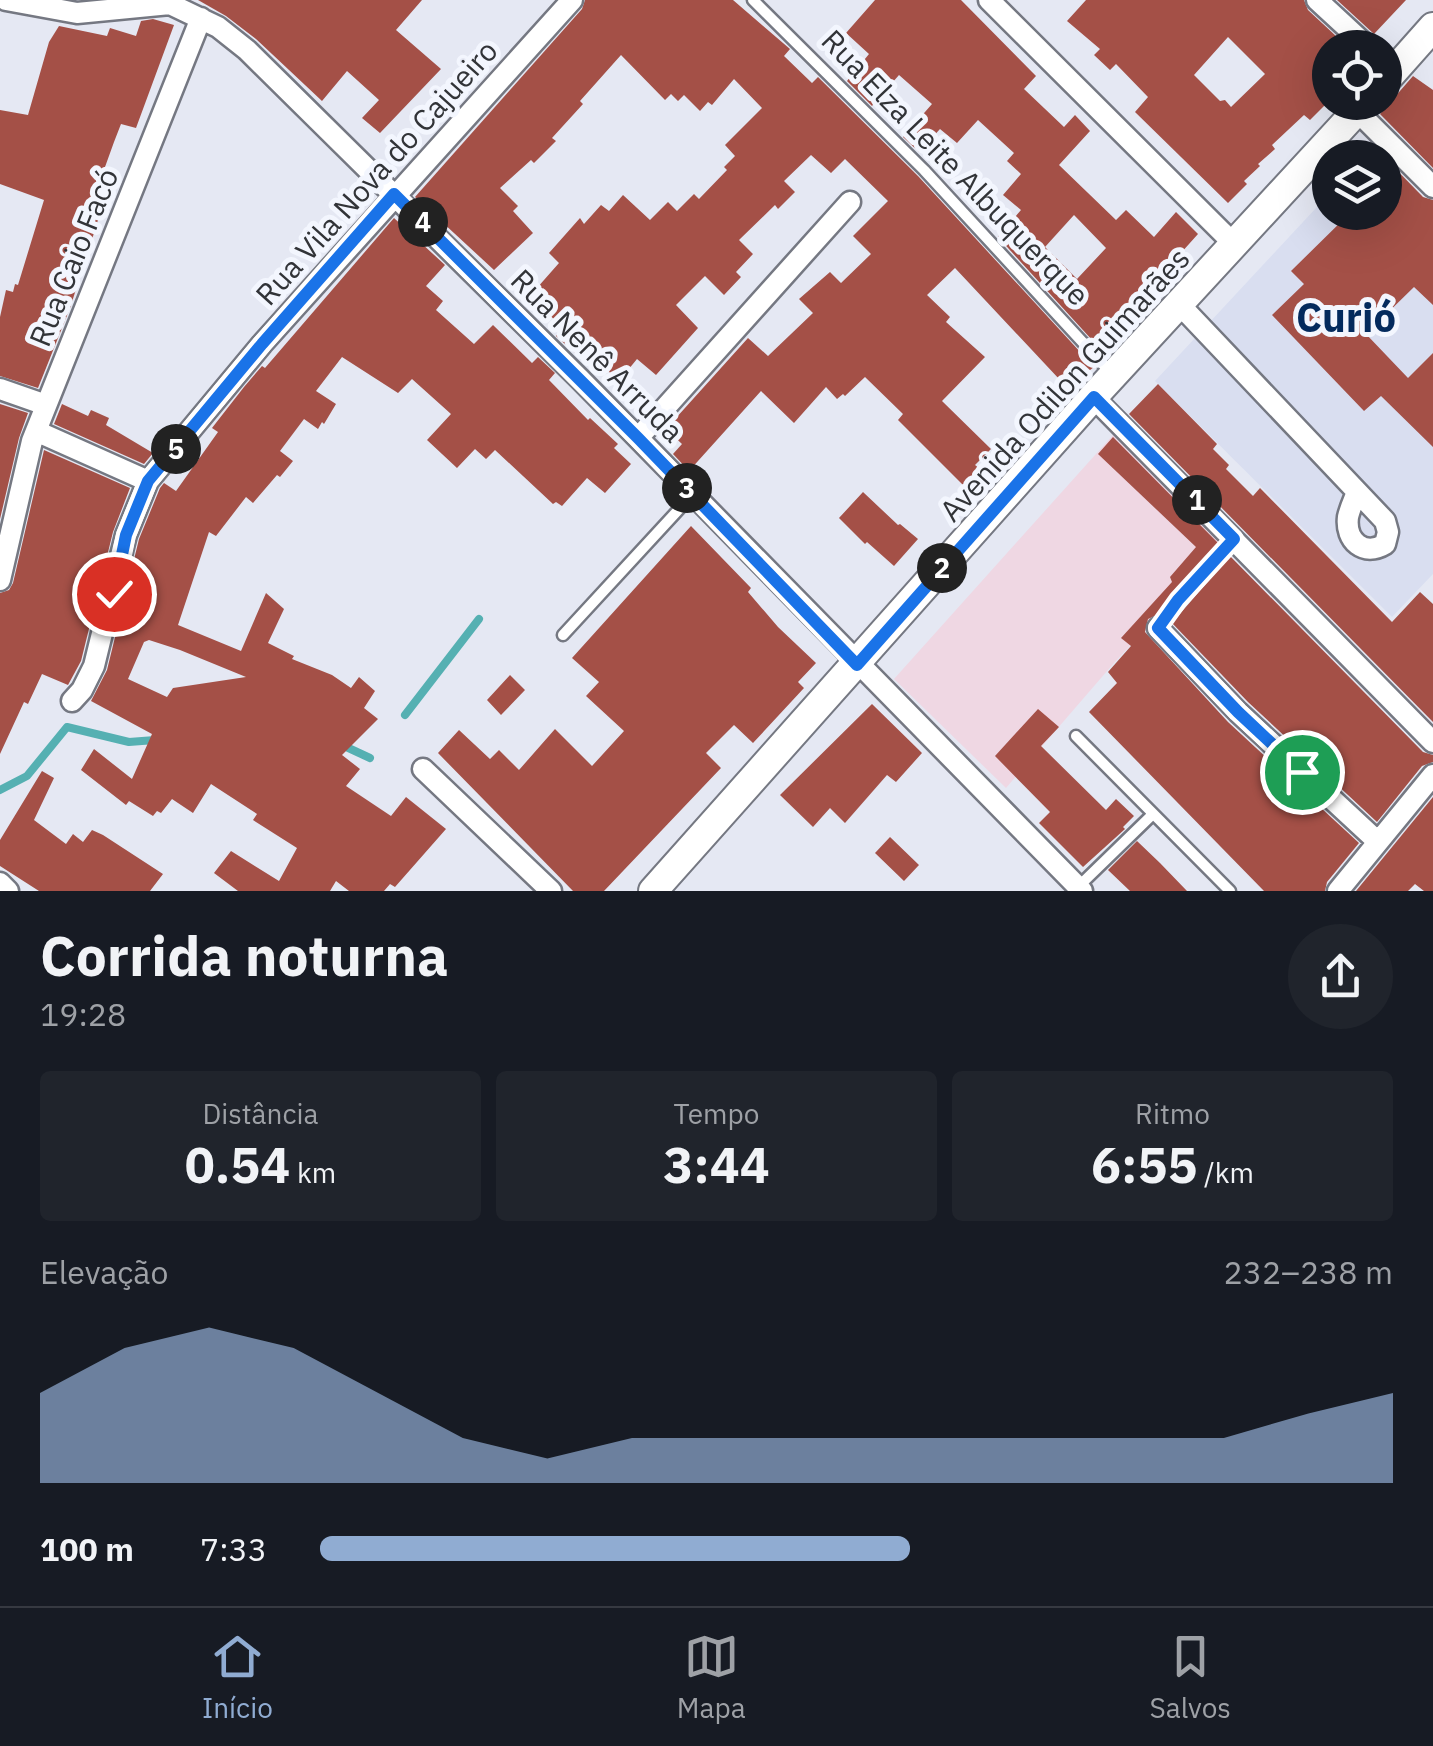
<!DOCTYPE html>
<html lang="pt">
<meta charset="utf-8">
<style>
body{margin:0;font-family:"IBM Plex Sans",sans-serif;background:#20242c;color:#f1f3f6;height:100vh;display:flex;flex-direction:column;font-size:38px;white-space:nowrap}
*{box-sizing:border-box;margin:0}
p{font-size:32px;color:#9ea1a6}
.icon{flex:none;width:55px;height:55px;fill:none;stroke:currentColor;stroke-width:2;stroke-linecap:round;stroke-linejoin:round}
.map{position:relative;height:891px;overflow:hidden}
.sheet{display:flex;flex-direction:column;background:#171b24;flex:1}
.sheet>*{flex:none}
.tools{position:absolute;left:1312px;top:30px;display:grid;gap:20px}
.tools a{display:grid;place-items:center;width:90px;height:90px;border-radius:50%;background:#171b24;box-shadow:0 10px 40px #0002;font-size:50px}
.pin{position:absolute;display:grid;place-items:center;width:85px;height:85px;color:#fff;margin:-42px;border:5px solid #fff;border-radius:50%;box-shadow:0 2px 10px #0007}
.km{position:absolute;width:50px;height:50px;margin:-25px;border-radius:50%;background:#222;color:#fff;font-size:28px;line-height:50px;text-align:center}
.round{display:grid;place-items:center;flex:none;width:105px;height:105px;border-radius:52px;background:#20242c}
.summary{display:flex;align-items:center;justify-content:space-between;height:170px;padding:0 40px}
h1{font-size:55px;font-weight:700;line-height:75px}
.metrics{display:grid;grid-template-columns:repeat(3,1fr);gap:15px;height:170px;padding:10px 40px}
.metrics div{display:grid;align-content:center;border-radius:10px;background:#20242c;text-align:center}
.metrics b{font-size:50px;font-weight:700}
.metrics small{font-size:28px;font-weight:400}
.metrics p{font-size:28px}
.chart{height:280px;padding:20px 40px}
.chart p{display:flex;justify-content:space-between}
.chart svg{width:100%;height:180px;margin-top:10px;fill:#90acd2;opacity:.7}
ul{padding:0 40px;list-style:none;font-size:32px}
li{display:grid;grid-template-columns:160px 120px 1fr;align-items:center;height:75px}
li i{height:25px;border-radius:12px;background:#90acd2}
.tab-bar{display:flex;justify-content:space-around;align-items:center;height:140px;border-top:2px solid #363941;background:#171b24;font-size:28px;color:#9ea1a6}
.tab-bar a{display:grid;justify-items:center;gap:5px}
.tab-bar .selected{color:#90acd2}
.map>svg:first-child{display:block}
.built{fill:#d9def0}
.industrial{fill:#efd7e3}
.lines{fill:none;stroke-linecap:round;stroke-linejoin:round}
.stream{stroke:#55b0b2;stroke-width:8}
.building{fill:#a45047;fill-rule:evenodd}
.lane-casing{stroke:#757882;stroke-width:15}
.street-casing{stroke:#757882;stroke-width:25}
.secondary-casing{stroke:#757882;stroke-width:32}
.lane{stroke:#fff;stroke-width:10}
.street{stroke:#fff;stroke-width:20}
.secondary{stroke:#fff;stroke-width:28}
.route-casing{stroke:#fff;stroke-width:20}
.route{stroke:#1a73e8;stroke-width:12}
.labels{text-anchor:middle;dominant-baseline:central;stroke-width:10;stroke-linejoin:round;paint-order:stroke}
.street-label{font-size:30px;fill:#323438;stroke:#f3f6fe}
.district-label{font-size:40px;font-weight:bold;fill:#032a5d;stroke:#f3f6fe}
</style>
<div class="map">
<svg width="1433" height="891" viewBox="0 0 1433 891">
<rect width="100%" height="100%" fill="#e5e8f3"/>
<path class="built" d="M1330,193v19l103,-3v365l-41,43 -237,-236z"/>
<path class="industrial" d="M1113,435l115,106 -114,122 -108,125 -112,-109z"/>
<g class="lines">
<path class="stream" d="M405,715l74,-96
M342,745l28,13
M0,790l27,-14 40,-49 62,15 26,-2"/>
</g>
<path class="building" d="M198,0h224l-26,30 45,39 -61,64 -18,-15 17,-18 -32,-29 -25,30 -66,-62 -30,-23z
M585,0h148l57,49 -6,7 28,27 6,-6 100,99 176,191 -21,16 -8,-8 -5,5 -105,-112 -28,27 23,22 -4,5 39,35 -43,44 49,48 -16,16 5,4 -15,18 -67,-67 5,-6 -38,-37 -20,19 -2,-2 -6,5 -11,-12 -32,36 -33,-32 -72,80 -16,-17 9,-10 -16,-15 82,-91 20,18 45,-43 -14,-14 31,-27 11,11 30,-29 -18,-18 35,-35 -43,-42 -14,14 -20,-18 -27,26 11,11 -17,17 -3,-4 -36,35 14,14 -17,18 5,5 -17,18 -19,-19 -29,29 22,23 -42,47 -19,-16 -18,22 -23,-21 -6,6 -34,-30 8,-8 -35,-31 30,-34 -10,-10 31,-35 4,6 17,-19 8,6 14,-16 27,25 18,-18 9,9 17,-17 5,5 28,-29 -3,-3 11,-11 -10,-11 37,-37 -28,-29 -22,26 -4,-3 -8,9 -16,-16 -6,6 -7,-7 -6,6 -44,-45 -41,46 3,3 -31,34 4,3 -22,22 -3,-3 -31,28 18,18 -5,5 20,22 -39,37 -79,-73 167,-188z
M875,0h86l75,76 -12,13 40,38 11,-12 15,16 -31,34 57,55 10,-10 28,27 22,-25 22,22 -18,20 6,6 -83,92 -105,-115 23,-27 -18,-15 18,-21 -14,-13 7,-8 -36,-33 -21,23 -17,-14 -21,23 -16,-15 29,-33 -33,-29 -27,31 -25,-25 22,-27 -23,-21zM1074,215l32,33 -29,31 -32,-32z
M1086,0h218l4,10 29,27 -7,7v56l-20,20 -6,-5 -32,30 3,4 -17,15 2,2 -16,15 3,3 -19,19 -93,-91 13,-15 -32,-33 -6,6 -16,-15 6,-6 -33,-28zM1228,37l37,37 -34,33 -6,-7 -5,1 -26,-26z
M1337,0h69l-32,34z
M153,19l21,6 -38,103 -15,-4 -7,18 -9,25 4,2 -13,30 4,1 -6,18 4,2 -8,26 -20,62 -32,80 -38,-12v-59l6,-27 7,2 2,-8 3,1 26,-85 -44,-16v-74l28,5 21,-73 10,-16 48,10 3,-8 26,8 5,-15z
M1413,76l20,14v78l-53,-54z
M1385,158l38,39 10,3v105l-19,-18 -48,47 42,44 25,-25v94l-52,-51 -17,15 -92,-96 32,-31 -13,-13 60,-59h34z
M394,218l51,47 -19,21 17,15 -7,9 38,34 19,-19 39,38 6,-6 17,16 -6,7 39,40 2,-2 28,26 -4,4 17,16 -26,29 -18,-15 -25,28 -6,-4 -3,2 -58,-54 -9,9 -11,-10 -18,19 -30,-28 24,-26 -39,-35 -14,14 -56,-36 -26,34 20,13 -12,20 -2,-2 -4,7 -14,-10 -24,32 13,10 -13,16 -3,-2 -24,28 -7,-6 -30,39 -7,-4 -31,93 63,26 25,-58 18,16 -16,34 26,13 -2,3 40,16 19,13 8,-11 16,14 -11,17 14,11 -36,36 18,14 -14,17 45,30 15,-19 40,32 -51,58 -5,-3 -6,7h-35l-13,-10 -6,10h-92l-24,-18 17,-22 48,30 18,-33 -44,-28 4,-6 -46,-30 -18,29 -21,-14 -11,14 -4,-2 -4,5 -24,-15 -3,4 -45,-35 13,-21 38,30 20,-45 -61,-33 16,-31 32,-131 21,-51 4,-5 12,8 42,-59 -6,-4 32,-41 18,-21 3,2zM149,640l31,10 66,27 -73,11 -6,9 -39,-18 16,-37z
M1158,384l59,60 -4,5 16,16 -3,4 27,27 7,-8 132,134 28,-30 13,12v118l-304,-308z
M0,404l28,9 -9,25 -19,81z
M62,404l26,12 3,-6 18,8 -3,7 47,28 -9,11 -90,-40z
M1113,437l105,106 -46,50 -15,22 -9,4 -3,13 83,90 131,121 -32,39 -2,9h-61l-175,-179 28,-29 -9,-11 23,-26 -10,-8 51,-56 -2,-5 26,-30 -98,-93z
M44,450l86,38 -17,44 -32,129 -13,24 -26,-11 -14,30 -4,-2 -24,52v-161l9,-3 4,-7z
M863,492l35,33 2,-1 18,15 -24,27 -27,-24 -2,2 -26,-26z
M691,526l60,62 -3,4 30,35 38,36 -18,19 6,6 -51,55 -19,-18 -28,28 15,15 -117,123h-31l-135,-138 21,-23 31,29 9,-9 20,20 36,-41 37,37 32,-35 -38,-35 13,-14 -27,-24z
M1230,556l193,196 10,3v7l-11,4 -45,56 -129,-120 -76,-79z
M510,675l15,15 -24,25 -14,-15z
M872,704l50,49 -26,29 -9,-7 -42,48 -15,-15 -17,19 -33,-32z
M1038,709l21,18 -18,19 65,64 10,-11 18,17 -11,11 2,2 -42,38 -44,-44 11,-11 -55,-56z
M42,771l12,7 -20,42 32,24 7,-10 10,8 9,-12 11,5 60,39 -13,17h-111l-39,-25v-26z
M1433,797v94h-9l-9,-7 -7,7h-52z
M890,837l29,28 -15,16 -29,-28z
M1137,841l23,22 27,28h-57l-22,-21z"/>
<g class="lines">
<g class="lane-casing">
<path id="lane" d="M753,0l171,170 187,203
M1158,628l20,-29 56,-60
M563,635l130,-141
M1076,736l154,155
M1079,886l74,-72"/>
</g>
<g class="street-casing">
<path id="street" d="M6,0l71,13 93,-9 48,23 29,23 333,329 502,512
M989,0l245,244
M1317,0l52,48
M1357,111l76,76
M1180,305l205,216 3,11 -3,12c-21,13 -40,-3 -37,-27 2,-9 6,-17 9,-25
M0,389l46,16
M1093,397l340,345
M36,431l112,50
M638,438l212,-236
M0,580l32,-139 169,-423
M1158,628l80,84 139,129
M72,701l10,-11 12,-24 32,-131 22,-54 114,-137 310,-344
M423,769l128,122
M0,883l8,8
M1338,891l95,-116"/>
</g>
<g class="secondary-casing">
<path id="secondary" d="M1385,81l48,-54
M653,891l440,-494 272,-295"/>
</g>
<use href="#lane" class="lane"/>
<use href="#street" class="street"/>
<use href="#secondary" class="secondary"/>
</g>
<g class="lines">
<g class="route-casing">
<path id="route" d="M114,594l12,-59 22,-54 114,-137 132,-150 244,244 219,227 237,-268 140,142 -56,61 -20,28 80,84 64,60"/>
</g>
<use href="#route" class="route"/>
</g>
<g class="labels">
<g class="street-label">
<text transform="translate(956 167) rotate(46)">Rua Elza Leite Albuquerque</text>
<text transform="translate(376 172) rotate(-48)">Rua Vila Nova do Cajueiro</text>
<text transform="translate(73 257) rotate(-68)">Rua Caio Facó</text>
<text transform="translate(598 355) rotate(45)">Rua Nenê Arruda</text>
<text transform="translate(1064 384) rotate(-48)">Avenida Odilon Guimarães</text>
</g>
<g class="district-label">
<text x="1346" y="317">Curió</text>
</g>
</g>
</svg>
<div class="tools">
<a><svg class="icon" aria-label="locate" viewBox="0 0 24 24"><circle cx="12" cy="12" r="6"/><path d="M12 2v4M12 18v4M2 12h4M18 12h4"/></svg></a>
<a><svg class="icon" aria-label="layers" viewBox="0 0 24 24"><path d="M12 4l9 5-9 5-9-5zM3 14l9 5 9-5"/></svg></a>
</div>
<div class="pin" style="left:1302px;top:772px;background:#1e9e55"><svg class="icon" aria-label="arrive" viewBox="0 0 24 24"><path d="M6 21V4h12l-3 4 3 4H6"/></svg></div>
<div class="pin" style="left:114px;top:594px;background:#d93025"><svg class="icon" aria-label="check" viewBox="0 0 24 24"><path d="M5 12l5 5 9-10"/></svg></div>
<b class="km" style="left:1197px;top:500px">1</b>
<b class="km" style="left:942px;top:568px">2</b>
<b class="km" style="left:687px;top:488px">3</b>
<b class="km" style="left:423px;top:222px">4</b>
<b class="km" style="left:176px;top:449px">5</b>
</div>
<section class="sheet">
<div class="summary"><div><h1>Corrida noturna</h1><p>19:28</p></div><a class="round"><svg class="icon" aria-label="share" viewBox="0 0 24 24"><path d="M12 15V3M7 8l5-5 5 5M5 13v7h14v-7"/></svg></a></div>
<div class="metrics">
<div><p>Distância</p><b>0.54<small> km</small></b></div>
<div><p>Tempo</p><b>3:44</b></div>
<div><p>Ritmo</p><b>6:55<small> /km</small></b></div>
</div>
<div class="chart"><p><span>Elevação</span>232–238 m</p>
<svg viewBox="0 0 160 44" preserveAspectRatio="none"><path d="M0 44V22L10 11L20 6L30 11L40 22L50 33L60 38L70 33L80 33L90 33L100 33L110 33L120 33L130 33L140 33L150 27L160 22V44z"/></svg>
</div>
<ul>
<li><b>100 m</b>7:33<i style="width:55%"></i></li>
</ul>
</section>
<nav class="tab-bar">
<a class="selected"><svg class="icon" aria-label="home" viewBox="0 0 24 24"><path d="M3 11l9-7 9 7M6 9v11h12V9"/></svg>Início</a>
<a><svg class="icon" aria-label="map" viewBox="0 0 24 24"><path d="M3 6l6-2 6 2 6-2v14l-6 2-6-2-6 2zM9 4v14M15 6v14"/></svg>Mapa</a>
<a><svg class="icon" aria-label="saved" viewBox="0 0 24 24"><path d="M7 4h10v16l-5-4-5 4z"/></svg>Salvos</a>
</nav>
